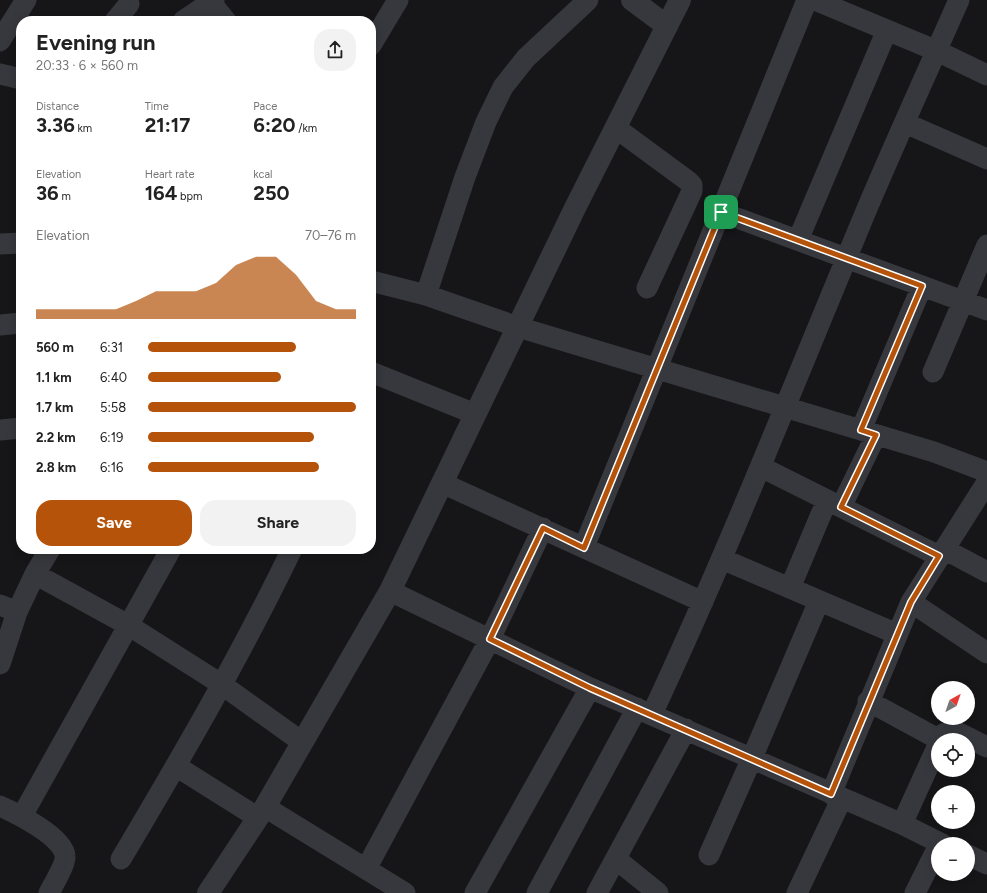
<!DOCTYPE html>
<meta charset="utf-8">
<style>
body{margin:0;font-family:Figtree,sans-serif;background:#f2f2f2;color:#222;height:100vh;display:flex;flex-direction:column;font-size:15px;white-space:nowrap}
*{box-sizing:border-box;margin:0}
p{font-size:13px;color:#767676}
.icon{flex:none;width:22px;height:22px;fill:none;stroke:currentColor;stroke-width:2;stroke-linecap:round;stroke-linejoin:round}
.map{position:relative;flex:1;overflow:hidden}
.details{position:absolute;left:16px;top:16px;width:360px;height:538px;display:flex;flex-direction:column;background:#fff;border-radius:16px;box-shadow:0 2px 10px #0003}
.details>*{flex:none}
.needle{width:26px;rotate:40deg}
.tools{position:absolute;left:931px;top:681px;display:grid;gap:8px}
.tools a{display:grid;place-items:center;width:44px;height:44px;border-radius:50%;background:#fff;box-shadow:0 2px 10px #0003;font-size:20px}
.pin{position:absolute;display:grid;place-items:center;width:34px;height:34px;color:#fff;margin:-17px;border-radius:8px;box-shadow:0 2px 6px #0006}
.round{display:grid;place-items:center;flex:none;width:42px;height:42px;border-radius:16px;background:#f2f2f2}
.head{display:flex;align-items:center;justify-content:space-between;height:68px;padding:0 20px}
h1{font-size:22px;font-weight:700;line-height:30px}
.stats{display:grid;grid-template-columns:repeat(3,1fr);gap:6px;height:68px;padding:4px 20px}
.stats div{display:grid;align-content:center}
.stats b{font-size:20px;font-weight:700}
.stats small{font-size:11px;font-weight:400}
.stats p{font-size:11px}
.chart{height:112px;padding:8px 20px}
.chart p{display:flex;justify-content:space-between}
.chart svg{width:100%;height:72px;margin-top:4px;fill:#b45309;opacity:.7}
.action{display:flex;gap:8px;margin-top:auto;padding:8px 20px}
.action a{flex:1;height:46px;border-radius:16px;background:#b45309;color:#fff;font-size:16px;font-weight:700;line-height:46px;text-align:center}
.action a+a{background:#f2f2f2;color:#222}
ul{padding:0 20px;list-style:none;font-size:13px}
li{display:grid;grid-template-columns:64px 48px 1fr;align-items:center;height:30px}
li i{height:10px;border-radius:5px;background:#b45309}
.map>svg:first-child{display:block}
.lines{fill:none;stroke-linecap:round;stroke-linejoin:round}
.minor{stroke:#37383d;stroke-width:21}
.tertiary{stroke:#37383d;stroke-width:22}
.route-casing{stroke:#fff;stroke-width:8}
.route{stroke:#b45309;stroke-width:5}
</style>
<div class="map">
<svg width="987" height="893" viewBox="0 0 987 893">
<rect width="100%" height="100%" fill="#161618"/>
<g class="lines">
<path class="minor" d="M209,0l17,21
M815,0l122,51 50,24
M115,21l14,-17
M183,21l31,-21
M0,41l26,-41
M371,45l27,-45
M0,74l21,5
M905,123l82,36
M616,128l72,53 4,4v6l-45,97
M721,212l266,98
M798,240l89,-210
M0,244l21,-1
M371,281l55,14 92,32 416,125 53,20
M426,295l39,-118 21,-55 17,-35 23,-29 62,-58
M0,325l21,-2
M371,372l104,42
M933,372l54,-127
M0,430l21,-2
M861,430l61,-144
M761,467l178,89
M442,483l261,119
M841,507l35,-72
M584,547l223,-547
M944,549l43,23
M722,559l175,75
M35,574l93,51 93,59 81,58
M790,588l37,-88
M390,591l200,97 312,136 40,20
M911,602l76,51
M0,605l17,7
M0,664l17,-52 18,-38 15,-25
M868,701l72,39 3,-6 10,-4 34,17
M652,714c77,-165 144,-335 214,-503 30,-71 62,-141 93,-211
M176,766l81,51
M831,794l80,-192 76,-120
M0,806c16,7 64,31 65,50 1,8 -12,29 -16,37
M265,807l140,86
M22,816l149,-267
M902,824l36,-79
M709,855l43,-97 67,-157
M968,855l19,9
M121,859c60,-101 120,-204 171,-310
M616,859l42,34
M366,869l124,-230 53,-111
M475,893l115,-205
M537,893l100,-185
M597,893l89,-164
M797,893l45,-95
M915,893l23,-46"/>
<path class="tertiary" d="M632,0l35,26
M208,893l57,-86 125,-216 185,-383 105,-208"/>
</g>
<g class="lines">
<g class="route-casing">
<path id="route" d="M721,212l201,74 -61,144 15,5 -35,72 98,49 -28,46 -80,192 -241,-106 -100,-49 53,-111 41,20z"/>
</g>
<use href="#route" class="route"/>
</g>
</svg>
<div class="tools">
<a><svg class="needle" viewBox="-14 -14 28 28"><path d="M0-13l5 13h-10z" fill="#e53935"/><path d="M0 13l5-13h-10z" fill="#767676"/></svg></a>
<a><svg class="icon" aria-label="locate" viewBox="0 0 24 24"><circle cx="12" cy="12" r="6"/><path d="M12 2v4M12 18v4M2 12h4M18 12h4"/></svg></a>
<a>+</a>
<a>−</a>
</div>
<div class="pin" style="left:721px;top:212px;background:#1e9e55"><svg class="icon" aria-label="arrive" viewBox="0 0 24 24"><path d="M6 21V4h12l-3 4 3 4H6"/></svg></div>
<section class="details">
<div class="head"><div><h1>Evening run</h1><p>20:33 · 6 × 560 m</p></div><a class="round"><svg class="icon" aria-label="share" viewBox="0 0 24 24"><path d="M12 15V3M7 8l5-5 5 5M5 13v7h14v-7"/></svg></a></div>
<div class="stats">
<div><p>Distance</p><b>3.36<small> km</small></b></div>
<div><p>Time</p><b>21:17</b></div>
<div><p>Pace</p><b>6:20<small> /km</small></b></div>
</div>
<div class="stats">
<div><p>Elevation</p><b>36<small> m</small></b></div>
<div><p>Heart rate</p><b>164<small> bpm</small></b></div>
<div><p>kcal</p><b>250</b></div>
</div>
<div class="chart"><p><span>Elevation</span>70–76 m</p>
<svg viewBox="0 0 160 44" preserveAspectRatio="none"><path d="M0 44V38L10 38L20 38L30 38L40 38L50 33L60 27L70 27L80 27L90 22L100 11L110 6L120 6L130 17L140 33L150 38L160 38V44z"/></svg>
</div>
<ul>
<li><b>560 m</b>6:31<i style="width:71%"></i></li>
<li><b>1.1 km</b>6:40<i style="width:64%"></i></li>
<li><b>1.7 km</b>5:58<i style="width:100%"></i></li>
<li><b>2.2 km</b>6:19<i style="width:80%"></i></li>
<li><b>2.8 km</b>6:16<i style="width:82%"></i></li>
</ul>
<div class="action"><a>Save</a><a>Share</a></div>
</section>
</div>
